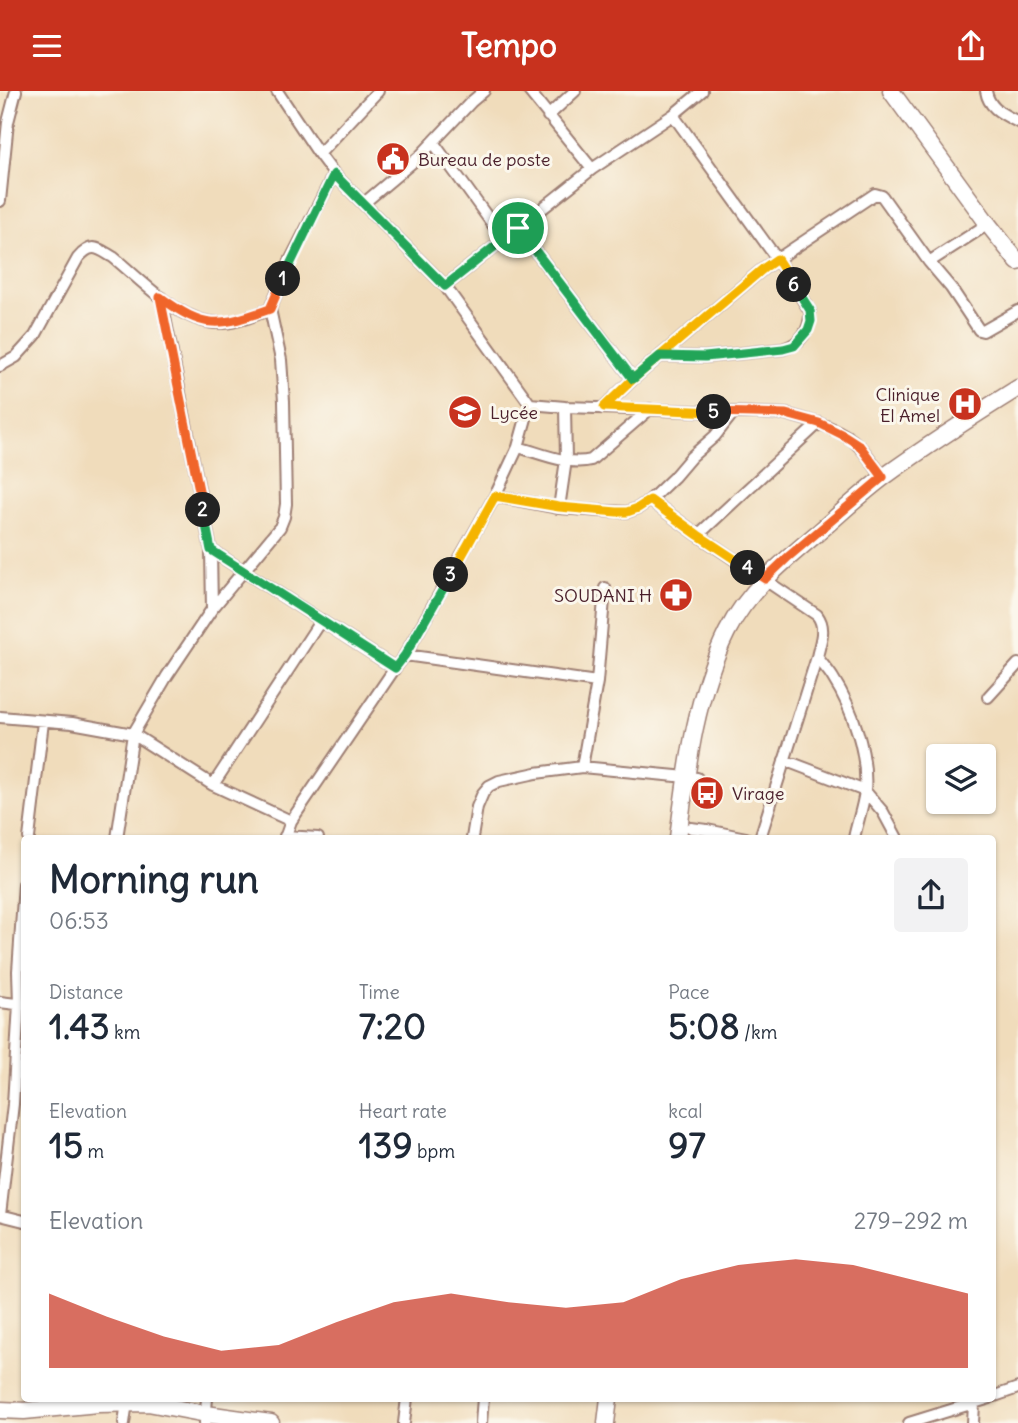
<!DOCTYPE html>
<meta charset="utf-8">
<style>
body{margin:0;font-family:Delius,sans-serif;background:#f2f2f3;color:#1f2937;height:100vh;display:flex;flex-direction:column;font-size:26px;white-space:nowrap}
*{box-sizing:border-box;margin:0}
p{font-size:23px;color:#747a83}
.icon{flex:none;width:38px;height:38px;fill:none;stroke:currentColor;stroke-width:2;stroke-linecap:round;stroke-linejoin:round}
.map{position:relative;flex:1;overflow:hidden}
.panel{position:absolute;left:21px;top:744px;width:975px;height:567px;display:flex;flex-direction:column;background:#fff;border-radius:7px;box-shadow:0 2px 5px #0004}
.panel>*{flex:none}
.fabs{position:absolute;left:926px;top:653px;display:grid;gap:14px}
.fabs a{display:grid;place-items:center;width:70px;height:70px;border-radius:7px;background:#fff;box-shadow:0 2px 5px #0004;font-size:35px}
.pin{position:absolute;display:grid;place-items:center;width:60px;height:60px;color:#fff;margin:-30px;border:4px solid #fff;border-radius:50%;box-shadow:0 2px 7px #0007}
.km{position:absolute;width:35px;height:35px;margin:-18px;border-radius:50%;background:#222;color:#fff;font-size:19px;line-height:35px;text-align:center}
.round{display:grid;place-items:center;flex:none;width:74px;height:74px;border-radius:7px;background:#f2f2f3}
.summary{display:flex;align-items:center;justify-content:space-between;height:119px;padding:0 28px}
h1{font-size:38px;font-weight:800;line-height:52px}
.figures{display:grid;grid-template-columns:repeat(3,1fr);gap:10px;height:119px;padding:7px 28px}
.figures div{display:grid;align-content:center}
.figures b{font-size:35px;font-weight:800}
.figures small{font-size:19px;font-weight:400}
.figures p{font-size:19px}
.chart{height:196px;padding:14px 28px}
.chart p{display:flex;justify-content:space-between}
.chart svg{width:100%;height:126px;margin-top:7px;fill:#c8321e;opacity:.7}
header{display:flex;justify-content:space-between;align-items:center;height:91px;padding:0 28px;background:#c8321e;color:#fff;font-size:32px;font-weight:800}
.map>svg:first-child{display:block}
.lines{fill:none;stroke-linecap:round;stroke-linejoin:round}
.street-casing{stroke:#9d7e73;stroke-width:14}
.secondary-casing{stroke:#9d7e73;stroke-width:19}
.street{stroke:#fff;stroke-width:10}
.secondary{stroke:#fff;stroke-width:16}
.split-1-casing{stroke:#fff;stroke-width:14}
.split-2-casing{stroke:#fff;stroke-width:14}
.split-3-casing{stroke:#fff;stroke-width:14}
.split-4-casing{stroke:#fff;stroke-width:14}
.split-5-casing{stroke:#fff;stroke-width:14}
.split-6-casing{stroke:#fff;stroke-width:14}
.split-7-casing{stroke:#fff;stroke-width:14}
.split-1{stroke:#22a559;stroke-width:9}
.split-2{stroke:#f0652b;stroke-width:9}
.split-3{stroke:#22a559;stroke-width:9}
.split-4{stroke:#f5b400;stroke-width:9}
.split-5{stroke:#f0652b;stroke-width:9}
.split-6{stroke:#f5b400;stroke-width:9}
.split-7{stroke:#22a559;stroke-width:9}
.labels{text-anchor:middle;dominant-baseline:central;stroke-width:6;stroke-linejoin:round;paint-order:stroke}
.poi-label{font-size:18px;fill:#4a1f2b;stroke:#fbf7ec;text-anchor:start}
</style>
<header><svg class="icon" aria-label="menu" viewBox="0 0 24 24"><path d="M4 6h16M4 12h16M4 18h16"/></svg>Tempo<svg class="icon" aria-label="share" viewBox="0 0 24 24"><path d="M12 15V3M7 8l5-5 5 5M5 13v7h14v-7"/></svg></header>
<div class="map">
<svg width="1018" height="1332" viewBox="0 0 1018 1332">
<rect width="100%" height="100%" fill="#fbf7ec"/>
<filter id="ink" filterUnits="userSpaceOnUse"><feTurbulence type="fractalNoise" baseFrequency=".0143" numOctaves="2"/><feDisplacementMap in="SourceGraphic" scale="14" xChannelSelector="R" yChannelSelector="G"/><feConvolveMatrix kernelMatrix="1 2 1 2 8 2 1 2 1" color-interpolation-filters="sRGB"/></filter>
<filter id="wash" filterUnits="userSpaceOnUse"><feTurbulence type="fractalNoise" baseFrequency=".00686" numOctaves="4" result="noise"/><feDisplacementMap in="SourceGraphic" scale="28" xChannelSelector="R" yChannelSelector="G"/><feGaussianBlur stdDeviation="1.57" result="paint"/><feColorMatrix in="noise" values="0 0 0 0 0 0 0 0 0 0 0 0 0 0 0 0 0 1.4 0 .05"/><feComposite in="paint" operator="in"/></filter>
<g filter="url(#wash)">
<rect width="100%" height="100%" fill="#f0dcbb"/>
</g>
<g filter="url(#ink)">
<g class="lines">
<g class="street-casing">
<path id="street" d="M277,0l42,63 15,20
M529,0l63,78
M986,0c3,18 17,23 32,31
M548,25l27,-25
M433,51l71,98
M319,63l59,-63
M0,110l8,-79 8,-31
M364,112l56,-47 51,-54 13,-11
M518,137l115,151
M929,171l59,-38
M445,195l147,-117 81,-54 29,-24
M161,206l50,253 184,118
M660,265l45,1 78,-8c18,-5 28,-20 27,-38l-33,-52 -104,-144
M0,275l16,-9 19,-21 43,-78c14,-16 19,-10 35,-1 31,25 68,68 110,66 16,-1 32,-8 47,-14l20,-48 44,-87 111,112 85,118 35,3 221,7c25,7 54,13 73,32 9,9 16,21 24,31
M604,316l29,-28 131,-111 111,-74 7,2 47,66 22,26 28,42 4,1 35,-20
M518,356c22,6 50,19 73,13l59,-51
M495,405l64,12 43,3 25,1 11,-4 12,-8 24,-23 17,-20 24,-21 18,-23
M650,409l48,35 119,80c10,13 3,27 0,42l-57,181
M559,417l7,-48 -1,-53
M698,444l121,-112
M211,459l1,59
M405,564l192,27 -15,85
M817,566c5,7 12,14 16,21 20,31 35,76 32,113 -2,16 -8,32 -11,47
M597,591l8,-94
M988,606l30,-33
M0,626l72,6 61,11 80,51 78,36
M784,669l81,31 18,21 14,26
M213,694l108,-165
M691,737l16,2 39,8
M285,745l33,2
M29,747l14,-116
M117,747l16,-104 34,-58 45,-67 68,-82 4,-10 2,-13 -2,-103 -3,-41 -11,-51
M285,747l6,-17 104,-153 10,-13 90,-159 23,-49 12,-43
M472,747l5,-31 6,-14 6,-7 10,-5 37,-8 46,-6 115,11
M0,911l24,3
M0,1124l13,-111 6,-100 -1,-33 6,-87
M0,1124l24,6
M992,1306l26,-9
M124,1332l3,-21
M205,1332l2,-25
M404,1332l3,-25
M481,1332l2,-25
M909,1332l81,-25
M973,1332l1,-19"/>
</g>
<g class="secondary-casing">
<path id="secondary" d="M891,0l97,133 30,38
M678,747c9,-70 17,-142 49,-206 21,-42 57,-71 93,-101 21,-18 42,-38 65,-55 43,-31 88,-60 133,-88
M0,1319l24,1 74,-7 50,-1 58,11 65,9
M606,1332l3,-25"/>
</g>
<use href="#street" class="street"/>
<use href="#secondary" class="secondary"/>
</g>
</g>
<g class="lines" filter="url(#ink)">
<g class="split-1-casing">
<path id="split-1" d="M283,188l51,-105 111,112 73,-58"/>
</g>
<g class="split-2-casing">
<path id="split-2" d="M203,419l-43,-213c45,33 59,30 110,12l13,-30"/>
</g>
<g class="split-3-casing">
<path id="split-3" d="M203,419l8,40 184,118 10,-13 46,-80"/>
</g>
<g class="split-4-casing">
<path id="split-4" d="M451,484l44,-79 64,11 58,5h10l11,-4 12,-8 48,35 50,33"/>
</g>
<g class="split-5-casing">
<path id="split-5" d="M714,321l72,2 33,9 26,13 14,9 24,32 -95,80 -23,22 -17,-11"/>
</g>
<g class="split-6-casing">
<path id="split-6" d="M714,321l-110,-5 29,-28 131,-111 13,-9 17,26"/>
</g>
<g class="split-7-casing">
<path id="split-7" d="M518,137l115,151 27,-23 45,1 78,-8 11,-3 14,-16 3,-9 -1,-11 -16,-25"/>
</g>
<use href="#split-1" class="split-1"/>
<use href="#split-2" class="split-2"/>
<use href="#split-3" class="split-3"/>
<use href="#split-4" class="split-4"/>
<use href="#split-5" class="split-5"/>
<use href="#split-6" class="split-6"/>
<use href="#split-7" class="split-7"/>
</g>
<defs>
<g id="civic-disc" transform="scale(1.75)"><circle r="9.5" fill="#c8321e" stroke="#fbf7ec"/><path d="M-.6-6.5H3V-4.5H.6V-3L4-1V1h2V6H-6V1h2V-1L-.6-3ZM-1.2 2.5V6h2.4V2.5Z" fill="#fff"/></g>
<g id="hospital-disc" transform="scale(1.75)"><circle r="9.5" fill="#c8321e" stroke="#fbf7ec"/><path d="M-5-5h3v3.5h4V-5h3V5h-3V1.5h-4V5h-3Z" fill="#fff"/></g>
<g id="school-disc" transform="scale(1.75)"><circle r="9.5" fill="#c8321e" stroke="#fbf7ec"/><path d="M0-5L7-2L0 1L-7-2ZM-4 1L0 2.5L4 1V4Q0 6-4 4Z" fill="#fff"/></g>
<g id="pharmacy-disc" transform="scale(1.75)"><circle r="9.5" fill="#c8321e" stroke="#fbf7ec"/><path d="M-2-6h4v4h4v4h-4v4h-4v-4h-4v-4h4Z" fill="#fff"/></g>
<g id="bus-disc" transform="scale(1.75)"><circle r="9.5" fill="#c8321e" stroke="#fbf7ec"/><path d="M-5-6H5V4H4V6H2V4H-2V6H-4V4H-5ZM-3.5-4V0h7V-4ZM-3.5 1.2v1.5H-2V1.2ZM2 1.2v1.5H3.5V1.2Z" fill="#fff"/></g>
</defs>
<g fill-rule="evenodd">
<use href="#civic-disc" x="393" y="68"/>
<use href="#hospital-disc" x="965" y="313"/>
<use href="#school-disc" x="465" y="321"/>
<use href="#pharmacy-disc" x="676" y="504"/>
<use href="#bus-disc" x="707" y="702"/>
</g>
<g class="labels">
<g class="poi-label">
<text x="418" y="68">Bureau de poste</text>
<text x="940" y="303" text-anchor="end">Clinique<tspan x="940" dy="21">El Amel</tspan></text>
<text x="490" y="321">Lycée</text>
<text x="652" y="504" text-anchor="end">SOUDANI H</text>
<text x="732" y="702">Virage</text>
</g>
</g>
</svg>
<div class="fabs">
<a><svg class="icon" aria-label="layers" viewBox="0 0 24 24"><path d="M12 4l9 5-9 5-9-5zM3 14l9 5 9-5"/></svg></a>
</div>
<div class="pin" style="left:518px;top:137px;background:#1e9e55"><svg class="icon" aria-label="arrive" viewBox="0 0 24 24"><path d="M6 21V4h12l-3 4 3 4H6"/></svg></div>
<b class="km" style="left:283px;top:188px">1</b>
<b class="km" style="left:203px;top:419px">2</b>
<b class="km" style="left:451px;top:484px">3</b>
<b class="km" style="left:748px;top:477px">4</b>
<b class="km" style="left:714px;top:321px">5</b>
<b class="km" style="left:794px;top:194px">6</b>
<section class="panel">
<div class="summary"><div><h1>Morning run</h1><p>06:53</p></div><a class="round"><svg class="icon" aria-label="share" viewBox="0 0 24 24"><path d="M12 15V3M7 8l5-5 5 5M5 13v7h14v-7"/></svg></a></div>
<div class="figures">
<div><p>Distance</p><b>1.43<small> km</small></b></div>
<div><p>Time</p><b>7:20</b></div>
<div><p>Pace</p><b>5:08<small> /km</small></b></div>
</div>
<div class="figures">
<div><p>Elevation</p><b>15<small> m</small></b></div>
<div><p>Heart rate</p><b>139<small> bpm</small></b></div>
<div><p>kcal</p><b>97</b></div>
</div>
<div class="chart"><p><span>Elevation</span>279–292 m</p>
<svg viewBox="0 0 160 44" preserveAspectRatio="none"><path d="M0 44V18L10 26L20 33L30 38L40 36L50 28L60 21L70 18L80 21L90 23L100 21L110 13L120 8L130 6L140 8L150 13L160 18V44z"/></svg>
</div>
</section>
</div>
